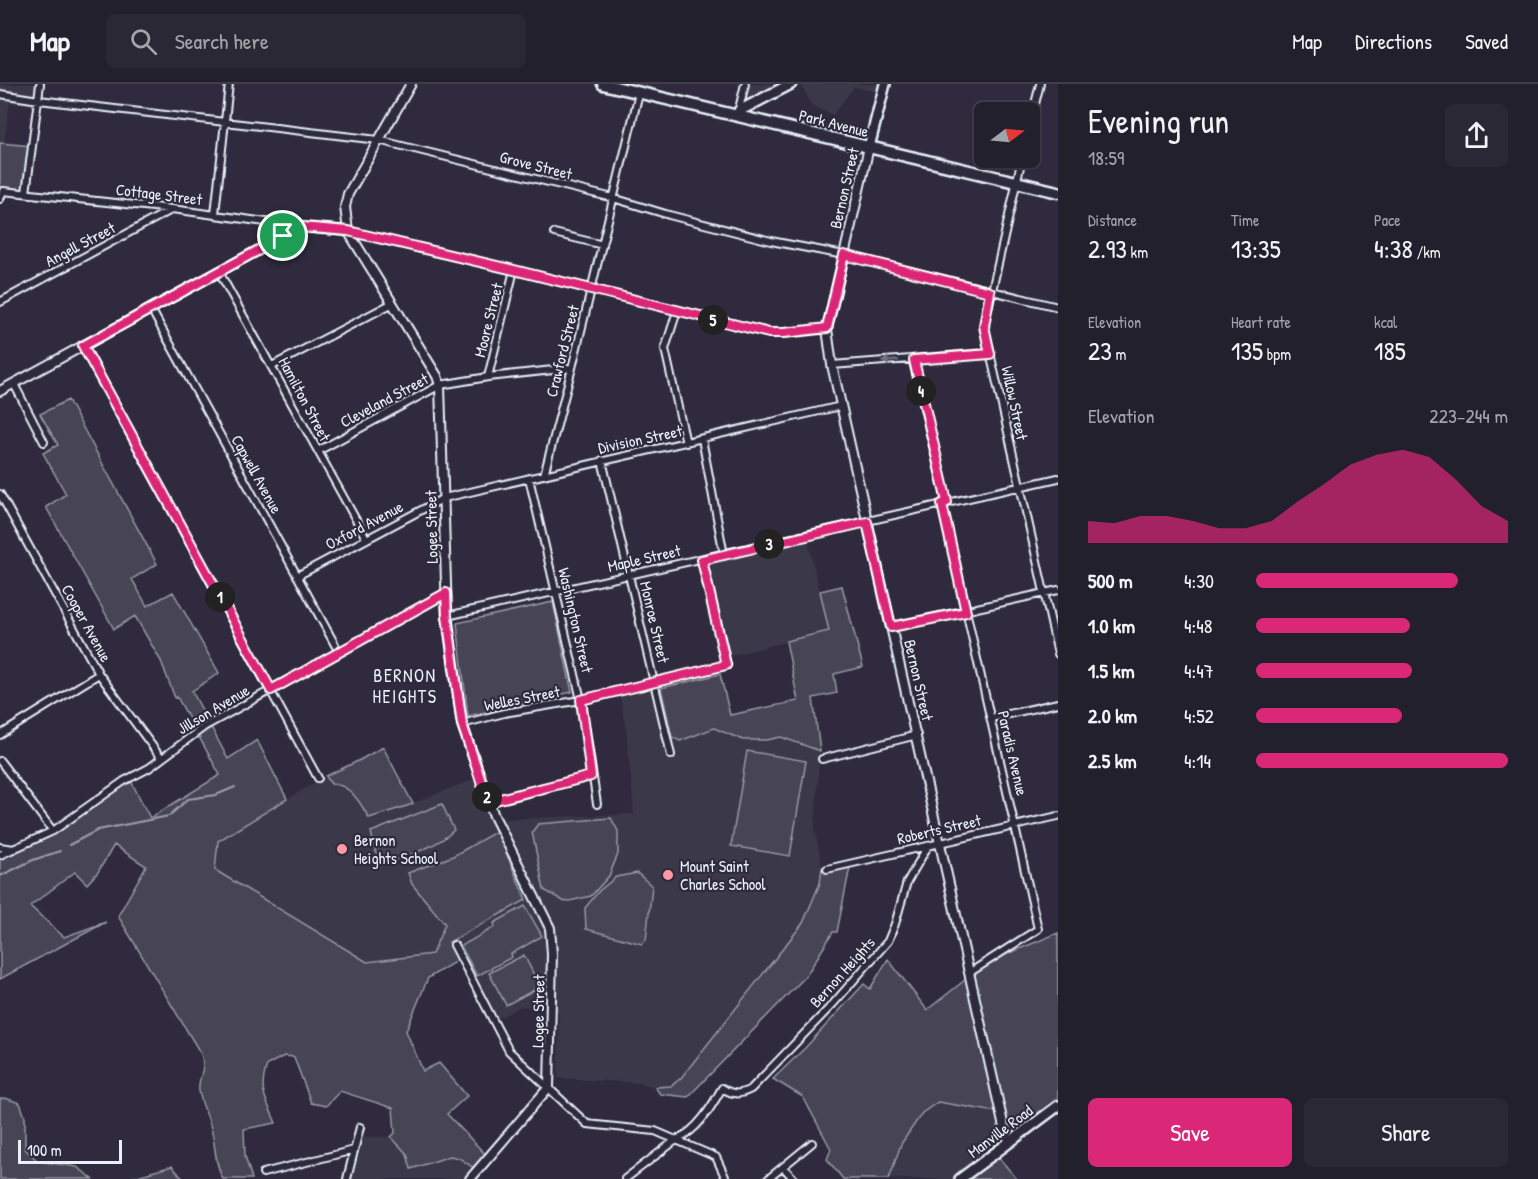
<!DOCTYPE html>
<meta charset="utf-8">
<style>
body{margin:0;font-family:"Patrick Hand",sans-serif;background:#2b2836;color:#f1f3f6;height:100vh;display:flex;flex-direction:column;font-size:22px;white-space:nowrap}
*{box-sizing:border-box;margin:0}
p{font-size:20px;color:#a3a3aa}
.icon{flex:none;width:33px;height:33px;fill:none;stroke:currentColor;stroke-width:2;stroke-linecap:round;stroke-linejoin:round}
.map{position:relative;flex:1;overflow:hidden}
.drawer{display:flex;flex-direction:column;background:#23202e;width:480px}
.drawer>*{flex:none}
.needle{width:39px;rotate:74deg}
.buttons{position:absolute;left:974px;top:18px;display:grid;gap:12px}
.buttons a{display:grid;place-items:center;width:66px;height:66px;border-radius:9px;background:#23202e;box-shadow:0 2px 4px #0004,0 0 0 2px #403e4a;font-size:30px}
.scale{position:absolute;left:18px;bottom:15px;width:104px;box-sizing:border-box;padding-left:6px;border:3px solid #e8f1f8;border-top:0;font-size:16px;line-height:21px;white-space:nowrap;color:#e8f1f8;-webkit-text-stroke:4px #2f2a3d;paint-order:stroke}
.pin{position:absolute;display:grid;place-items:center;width:51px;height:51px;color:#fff;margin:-26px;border:3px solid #fff;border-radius:50%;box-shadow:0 2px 6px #0007}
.km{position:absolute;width:30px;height:30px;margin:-15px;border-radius:50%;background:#222;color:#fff;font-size:16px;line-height:30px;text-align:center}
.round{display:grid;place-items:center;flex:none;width:63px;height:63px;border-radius:9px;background:#2b2836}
.headline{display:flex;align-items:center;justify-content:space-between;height:102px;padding:0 30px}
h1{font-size:33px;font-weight:600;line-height:45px}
.stats{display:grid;grid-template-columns:repeat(3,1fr);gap:9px;height:102px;padding:6px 30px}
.stats div{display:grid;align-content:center}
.stats b{font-size:26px;font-weight:600}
.stats small{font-size:16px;font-weight:400}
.stats p{font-size:16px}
.chart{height:168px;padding:12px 30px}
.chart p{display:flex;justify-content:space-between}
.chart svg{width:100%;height:108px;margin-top:6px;fill:#db2777;opacity:.7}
.action{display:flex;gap:12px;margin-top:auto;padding:12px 30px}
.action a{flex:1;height:69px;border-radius:9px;background:#db2777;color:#fff;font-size:24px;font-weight:600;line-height:69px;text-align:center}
.action a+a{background:#2b2836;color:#f1f3f6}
ul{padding:0 30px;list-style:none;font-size:20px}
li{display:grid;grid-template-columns:96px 72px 1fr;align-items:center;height:45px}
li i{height:15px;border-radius:8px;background:#db2777}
header{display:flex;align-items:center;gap:36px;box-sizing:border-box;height:84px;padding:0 30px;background:#23202e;border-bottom:2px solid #403e4a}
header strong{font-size:28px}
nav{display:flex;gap:33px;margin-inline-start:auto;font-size:21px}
.search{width:420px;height:54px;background:#2b2836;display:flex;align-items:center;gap:15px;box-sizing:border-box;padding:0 21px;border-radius:9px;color:#a3a3aa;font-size:22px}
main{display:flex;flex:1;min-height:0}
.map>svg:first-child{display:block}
.built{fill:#3b3749}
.green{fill:#464455;stroke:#979aa6;stroke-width:1.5}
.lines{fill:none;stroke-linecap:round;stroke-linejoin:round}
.stream{stroke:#9c9fab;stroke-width:2}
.minor-casing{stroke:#e8f1f8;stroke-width:10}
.tertiary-casing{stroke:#e8f1f8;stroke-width:12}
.secondary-casing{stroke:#e8f1f8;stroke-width:14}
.primary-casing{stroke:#e8f1f8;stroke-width:15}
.minor{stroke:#2f2a3d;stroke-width:6}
.tertiary{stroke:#2f2a3d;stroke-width:8}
.secondary{stroke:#2f2a3d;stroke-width:9}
.primary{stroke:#2f2a3d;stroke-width:10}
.oneway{fill:#70707e}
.route-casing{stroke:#fff;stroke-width:12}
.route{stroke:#db2777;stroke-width:8}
.poi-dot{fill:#ff9aa2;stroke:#2f2a3d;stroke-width:2}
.labels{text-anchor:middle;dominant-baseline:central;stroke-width:4.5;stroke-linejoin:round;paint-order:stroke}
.street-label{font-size:16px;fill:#e8f1f8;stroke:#2f2a3d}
.poi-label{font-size:16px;fill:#e8f1f8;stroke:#2f2a3d;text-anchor:start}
.neighbourhood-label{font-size:18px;letter-spacing:1.5px;fill:#e8f1f8;stroke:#2f2a3d}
</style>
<header>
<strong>Map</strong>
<div class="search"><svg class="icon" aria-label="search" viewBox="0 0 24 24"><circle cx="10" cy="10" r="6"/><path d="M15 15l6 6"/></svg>Search here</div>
<nav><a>Map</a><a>Directions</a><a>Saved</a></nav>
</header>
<main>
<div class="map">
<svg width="1058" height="1095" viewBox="0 0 1058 1095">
<rect width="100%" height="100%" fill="#2f2a3d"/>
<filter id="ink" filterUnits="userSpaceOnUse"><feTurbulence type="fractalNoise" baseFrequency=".0167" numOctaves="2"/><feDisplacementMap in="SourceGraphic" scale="12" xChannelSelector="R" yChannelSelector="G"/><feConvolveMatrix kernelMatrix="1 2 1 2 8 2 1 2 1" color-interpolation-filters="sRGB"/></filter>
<g filter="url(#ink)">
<path class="built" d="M0,0h42l-2,21 -30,-3 -6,42 -4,-1z
M746,0h46l-51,28z
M801,0h81l-2,9 -26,-6 -21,28 -22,-10z
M807,453l22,94 -103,26 -22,-96z
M720,590l10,41 83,-17 7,49 -5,81 7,40 -2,15 -17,40 -122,155 -10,8 -16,1 -15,-4 -82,-5 1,-66 -38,-6 -29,16 -43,-80 77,-42 -29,-69 -22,54 -37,53 -5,16 -66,8 -152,-92 3,-29 108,-65 32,-15 25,-14 30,56 64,-25 17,46 13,-5 127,-5 -7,-77 -7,-40z
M938,1018l64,11 9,27 -52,39h-70l12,-35 21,-31z
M364,1053h27l16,17 4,15 39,-13 9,2 15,10 -9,11h-113z"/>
<path class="green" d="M0,59l32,3 -7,43 -25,-1z
M68,316l89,164 -25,15 15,27 26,-14 46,81 -27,18 36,68 29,-19 30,59 -69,42 -3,29 152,92 65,-8 13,-30 -33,-40 -4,-11 45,-17 44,-25 29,69 -77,42 9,18 -30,18 -22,53 17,40 16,-8 28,33 -20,18 39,41 -12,13 -15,-10 -9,-2 -39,13 -4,-15 -16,-17 4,-4 -2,-25 -53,-17 -14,15 -15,-3 -17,-46 -10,-1 -17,9c-9,27 -1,34 9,58l-32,6 1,27 7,23h-29c-9,-17 -7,-33 -12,-51 -3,-12 -10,-24 -12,-37 -2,-14 8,-19 2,-37l-83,-138 28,-50 -32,-21 -16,27 -11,12 -12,-12 -45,34 34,31 42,-15 -106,57v-123l34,-13 23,-13 73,-51 20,39 70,-43 -43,-78 -2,1 -14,-37 -26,-45 -21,13 -68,-122 20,-13 -23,-41 15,-8 -18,-31z
M842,502l21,81 -29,7 3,19 -24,5 7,53 -39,-14 -14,3h-24l-29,-12 -34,13 -8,-4 -11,-49 59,-14 10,41 68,-14 -12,-60 43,-10 -9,-40z
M553,518l19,90 -104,24 -11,-93z
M383,663l30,57 -44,14c-8,-14 -19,-35 -38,-34l-5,-8 32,-15z
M747,667l59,10 -16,95 -59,-10z
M442,720l12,26c-15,16 -52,29 -73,33l-5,-9 -5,-22z
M611,734l7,13v23l-9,22 -18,20 -26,6 -21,-12 -12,-58 6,-8z
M851,778l-14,70h-4l-27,44 -118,121 -28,-3 -5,-7 16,-1 10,-8 122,-155 17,-40 2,-15z
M637,789l15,13 -6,54 -4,4 -56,-15 -1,-21 14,-17 17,-14z
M525,822l17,30 -31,18 1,3 -35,19 -16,-30 34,-19 -1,-4z
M1058,849v172l-47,35 -9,-27 -64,-11 -16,11 -21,31 -12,35h-46l-16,-20 4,-10 -28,-52 -30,-18 32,-31 59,-64 6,5 18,-30 39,51 43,-34 37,-22z
M524,871l16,32 -34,18 -17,-32z
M5,1014l15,5 5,14v32l13,12 39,6 16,12h-93v-80z
M994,1068l23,27h-58z
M172,1082l11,13h-56z"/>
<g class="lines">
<path class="stream" d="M69,761l29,-15 71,-14 19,-17 28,-4 19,-8
M0,792l33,-16 27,-9"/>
<g class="minor-casing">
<path id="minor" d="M0,10l39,6 339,40 235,58 56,17 102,26 73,14 214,52
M738,29l7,-29
M1029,44l11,-44
M1022,74l-38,168 74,328
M26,109l14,-109
M0,115l3,-8 169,18 101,14 10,13
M215,130l14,-130
M348,147l166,39 255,63h15l43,-4
M554,149l49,12
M219,188l147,266
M0,218l171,-92
M151,225l188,343
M677,227l-12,38 21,94
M83,262l235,432
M913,276l34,143
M832,281l158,-12
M272,282l119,-62
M488,293l26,-107
M14,300l30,58
M702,355l22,116
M318,367l122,-66 48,-8 84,-9
M602,376l69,295
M544,391l28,-107 67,-275
M529,394l52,222 16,104
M0,410l99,180 62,84
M942,420l96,425 -69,44
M297,492l147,-78 397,-92
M447,532l611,-138
M891,543l167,-37
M991,634l67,-15
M462,640l42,-11 77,-13 146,-35 -25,-105
M0,651l99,-61
M822,675l95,-24
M0,677l53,70
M488,718l103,-26
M0,763l14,2
M0,771l53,-24 71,-50 25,-13 55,-41 242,-134
M827,785l231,-53
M454,861l55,106 78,73 68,7 61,26 10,22
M783,1083l11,12
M263,1089l91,-23
M347,1095l13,-52
M625,1095l51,-39c21,-9 35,-32 46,-52 11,7 17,7 29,1l82,-85 55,-63 7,-17 12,-42 21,-36
M768,1095l44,-36"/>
</g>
<g class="tertiary-casing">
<path id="tertiary" d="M411,0l-63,110 -3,13 3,24 89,145 3,9 7,231 15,108 32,92 56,112 2,26 -3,133 -79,92
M869,63l-42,182 5,36 173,767 5,10
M0,307l301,-164 47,4"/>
</g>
<g class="secondary-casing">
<path id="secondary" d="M739,27l52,-27
M869,63l16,-63
M960,1095l98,-73"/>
</g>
<g class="primary-casing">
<path id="primary" d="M603,0l455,108"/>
</g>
<use href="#minor" class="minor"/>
<use href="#tertiary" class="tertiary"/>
<use href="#secondary" class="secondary"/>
<use href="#primary" class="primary"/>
</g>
<defs><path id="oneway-solid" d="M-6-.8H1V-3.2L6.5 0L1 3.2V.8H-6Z" transform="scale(1.5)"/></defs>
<use class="oneway" href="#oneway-solid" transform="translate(890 277) rotate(176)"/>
</g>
<g class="lines" filter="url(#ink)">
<g class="route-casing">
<path id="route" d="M301,143l47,4 166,39 255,63h15l43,-5 17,-73 146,37 -6,34 6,28 -76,6 33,142 -5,2 24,108 -75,15 -24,-105 -165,38 24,105 -145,35 10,76 -103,26 -26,-78 -15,-108 -1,-23 -175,97 -188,-344z"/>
</g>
<use href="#route" class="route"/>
</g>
<g class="poi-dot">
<circle cx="342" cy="765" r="6"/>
<circle cx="668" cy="791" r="6"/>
</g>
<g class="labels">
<g class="street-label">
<text transform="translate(834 39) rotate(14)">Park Avenue</text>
<text transform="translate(536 81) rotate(14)">Grove Street</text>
<text transform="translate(844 104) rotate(-77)">Bernon Street</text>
<text transform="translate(159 110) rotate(7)">Cottage Street</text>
<text transform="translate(80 160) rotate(-28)">Angell Street</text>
<text transform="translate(488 236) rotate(-76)">Moore Street</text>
<text transform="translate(562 267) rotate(-76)">Crawford Street</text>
<text transform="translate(305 315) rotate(62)">Hamilton Street</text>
<text transform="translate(384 316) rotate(-28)">Cleveland Street</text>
<text transform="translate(1015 319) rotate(78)">Willow Street</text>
<text transform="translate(640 355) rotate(-12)">Division Street</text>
<text transform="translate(257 390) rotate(61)">Capwell Avenue</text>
<text transform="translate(364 441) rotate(-28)">Oxford Avenue</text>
<text transform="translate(431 443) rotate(-91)">Logee Street</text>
<text transform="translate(644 474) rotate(-13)">Maple Street</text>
<text transform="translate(576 536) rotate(77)">Washington Street</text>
<text transform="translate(655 538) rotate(77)">Monroe Street</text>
<text transform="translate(87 539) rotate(61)">Cooper Avenue</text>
<text transform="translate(919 596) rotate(77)">Bernon Street</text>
<text transform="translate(522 614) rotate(-11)">Welles Street</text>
<text transform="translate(213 625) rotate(-31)">Jillson Avenue</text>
<text transform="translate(1013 669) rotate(77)">Paradis Avenue</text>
<text transform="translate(939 745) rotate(-13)">Roberts Street</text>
<text transform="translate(842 888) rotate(-48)">Bernon Heights</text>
<text transform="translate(538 927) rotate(-89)">Logee Street</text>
<text transform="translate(1000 1047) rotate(-37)">Manville Road</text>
</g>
<g class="poi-label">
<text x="354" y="756">Bernon<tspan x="354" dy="18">Heights School</tspan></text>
<text x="680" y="782">Mount Saint<tspan x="680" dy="18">Charles School</tspan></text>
</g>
<g class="neighbourhood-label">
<text x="405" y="591">BERNON<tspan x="405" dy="21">HEIGHTS</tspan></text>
</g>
</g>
</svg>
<div class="buttons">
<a><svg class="needle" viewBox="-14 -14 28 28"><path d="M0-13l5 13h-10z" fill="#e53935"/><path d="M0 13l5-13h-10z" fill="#a3a3aa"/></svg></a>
</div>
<div class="scale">100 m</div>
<div class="pin" style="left:283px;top:152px;background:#1e9e55"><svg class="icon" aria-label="arrive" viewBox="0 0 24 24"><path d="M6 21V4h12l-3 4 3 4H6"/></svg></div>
<b class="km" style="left:220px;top:513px">1</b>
<b class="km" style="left:487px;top:713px">2</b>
<b class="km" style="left:769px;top:460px">3</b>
<b class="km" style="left:921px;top:307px">4</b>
<b class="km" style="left:713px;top:236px">5</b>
</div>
<section class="drawer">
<div class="headline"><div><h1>Evening run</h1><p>18:59</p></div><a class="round"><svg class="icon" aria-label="share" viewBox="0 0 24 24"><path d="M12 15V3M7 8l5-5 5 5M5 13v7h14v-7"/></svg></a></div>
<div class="stats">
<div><p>Distance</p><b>2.93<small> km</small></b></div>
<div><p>Time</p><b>13:35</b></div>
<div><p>Pace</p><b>4:38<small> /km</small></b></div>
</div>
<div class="stats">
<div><p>Elevation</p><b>23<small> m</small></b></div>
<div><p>Heart rate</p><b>135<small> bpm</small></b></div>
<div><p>kcal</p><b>185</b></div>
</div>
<div class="chart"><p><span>Elevation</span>223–244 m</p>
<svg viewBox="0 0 160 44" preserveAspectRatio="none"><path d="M0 44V35L10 36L20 33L30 33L40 35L50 38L60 38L70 35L80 27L90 20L100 12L110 8L120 6L130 9L140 18L150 29L160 35V44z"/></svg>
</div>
<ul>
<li><b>500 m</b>4:30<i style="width:80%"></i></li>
<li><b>1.0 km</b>4:48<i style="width:61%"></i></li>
<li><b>1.5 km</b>4:47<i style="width:62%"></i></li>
<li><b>2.0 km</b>4:52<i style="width:58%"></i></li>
<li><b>2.5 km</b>4:14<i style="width:100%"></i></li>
</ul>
<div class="action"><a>Save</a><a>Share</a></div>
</section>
</main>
